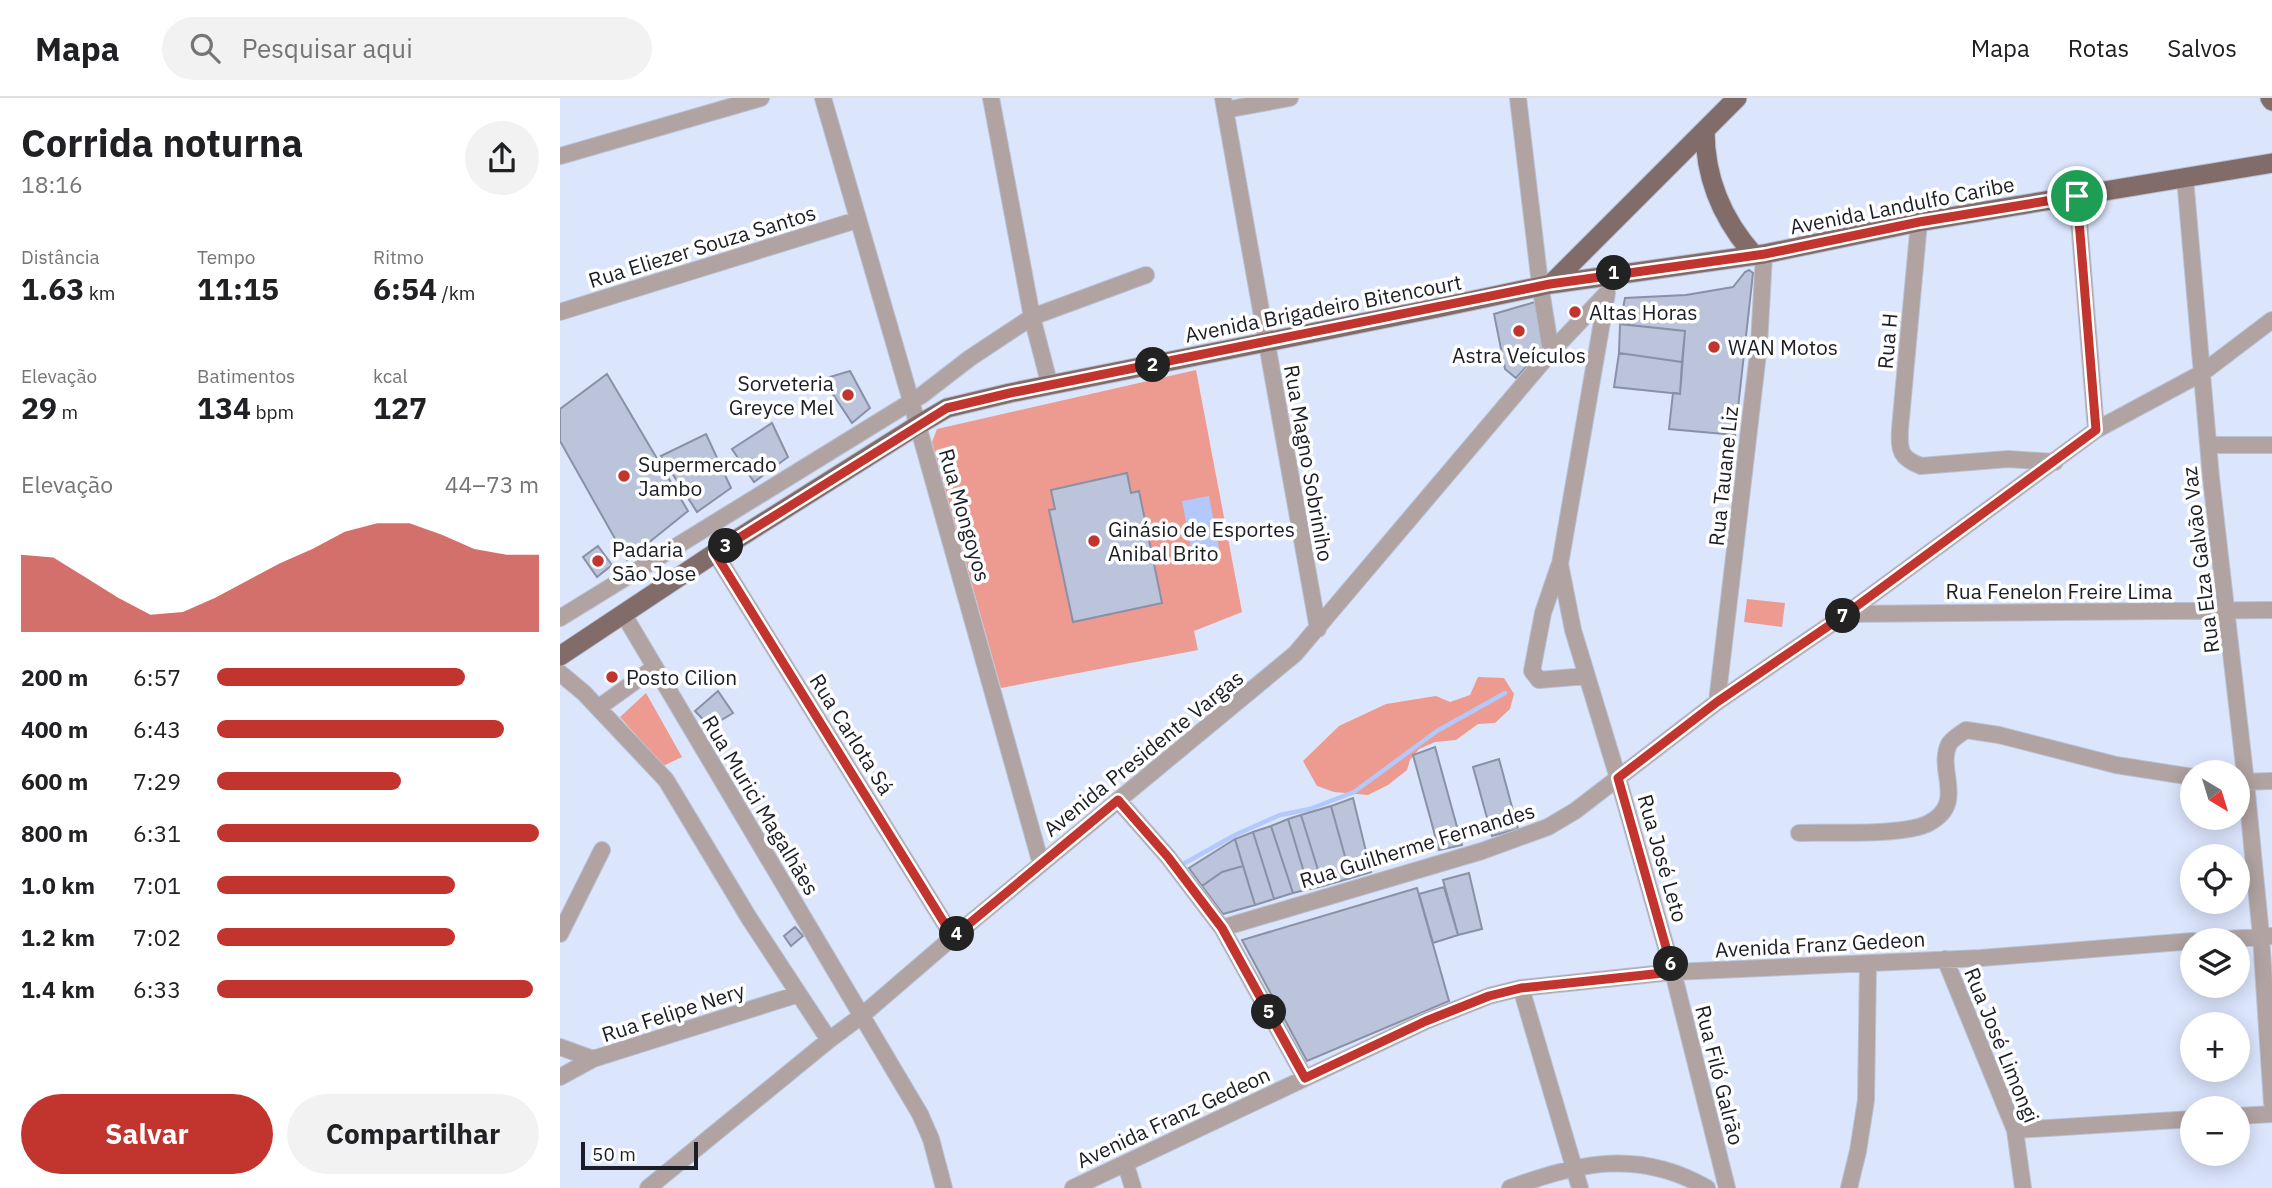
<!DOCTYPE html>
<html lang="pt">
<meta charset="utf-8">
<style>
body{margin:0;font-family:"IBM Plex Sans",sans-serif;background:#f2f2f2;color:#202124;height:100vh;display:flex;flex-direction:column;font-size:26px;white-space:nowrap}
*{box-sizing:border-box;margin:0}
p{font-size:23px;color:#757577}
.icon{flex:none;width:38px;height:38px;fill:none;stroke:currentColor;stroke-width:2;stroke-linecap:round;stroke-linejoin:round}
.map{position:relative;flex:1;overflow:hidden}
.details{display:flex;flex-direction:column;background:#fff;width:560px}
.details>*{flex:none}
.needle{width:46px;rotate:142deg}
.fabs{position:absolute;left:1620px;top:662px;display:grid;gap:14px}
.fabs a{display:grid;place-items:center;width:70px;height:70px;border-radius:50%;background:#fff;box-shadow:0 4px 18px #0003;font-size:35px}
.scale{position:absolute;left:21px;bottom:18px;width:117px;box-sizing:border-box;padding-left:7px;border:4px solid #1b1e26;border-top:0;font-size:19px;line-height:24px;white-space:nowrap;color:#1b1e26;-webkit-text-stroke:5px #fff;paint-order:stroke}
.pin{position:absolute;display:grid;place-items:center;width:60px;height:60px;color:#fff;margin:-30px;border:4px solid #fff;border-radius:50%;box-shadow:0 2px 7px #0007}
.km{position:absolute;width:35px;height:35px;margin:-18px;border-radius:50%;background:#222;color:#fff;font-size:19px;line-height:35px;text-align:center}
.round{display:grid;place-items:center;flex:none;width:74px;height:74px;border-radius:37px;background:#f2f2f2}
.overview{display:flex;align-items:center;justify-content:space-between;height:119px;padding:0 21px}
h1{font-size:38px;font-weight:700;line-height:52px}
.figures{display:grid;grid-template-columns:repeat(3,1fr);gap:10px;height:119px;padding:7px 21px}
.figures div{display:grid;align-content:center}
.figures b{font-size:30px;font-weight:700}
.figures small{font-size:19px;font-weight:400}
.figures p{font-size:19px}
.chart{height:196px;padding:14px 21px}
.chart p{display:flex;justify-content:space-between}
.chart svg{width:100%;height:126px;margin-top:7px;fill:#c2342e;opacity:.7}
.action{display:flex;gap:14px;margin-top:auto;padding:14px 21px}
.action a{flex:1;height:80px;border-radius:42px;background:#c2342e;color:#fff;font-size:28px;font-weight:700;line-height:80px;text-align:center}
.action a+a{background:#f2f2f2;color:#202124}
ul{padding:0 21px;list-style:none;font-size:23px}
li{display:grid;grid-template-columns:112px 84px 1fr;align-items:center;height:52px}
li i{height:18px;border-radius:9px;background:#c2342e}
header{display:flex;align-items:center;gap:42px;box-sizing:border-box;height:98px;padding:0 35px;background:#fff;border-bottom:2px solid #e0e0e0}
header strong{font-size:33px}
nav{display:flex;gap:38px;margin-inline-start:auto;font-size:24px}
.search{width:490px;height:63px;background:#f2f2f2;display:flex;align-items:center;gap:18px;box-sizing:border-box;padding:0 24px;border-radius:38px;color:#757577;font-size:26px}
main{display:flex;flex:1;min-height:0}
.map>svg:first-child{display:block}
.green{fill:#ed9b91}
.water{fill:#b3c8fb}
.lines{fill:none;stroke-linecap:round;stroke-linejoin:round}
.stream{stroke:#b3c8fb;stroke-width:4.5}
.building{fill:#bbc4db;stroke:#8891a6;stroke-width:2}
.minor-casing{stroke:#b8c1d5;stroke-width:18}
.major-casing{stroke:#b8c1d5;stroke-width:21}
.minor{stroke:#b0a3a1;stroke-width:16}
.major{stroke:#826c69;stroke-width:19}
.route-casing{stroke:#fff;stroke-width:14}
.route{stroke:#c2342e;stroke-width:9}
.poi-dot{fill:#c2342e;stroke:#fff;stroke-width:2.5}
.labels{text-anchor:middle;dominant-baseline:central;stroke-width:7;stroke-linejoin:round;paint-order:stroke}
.street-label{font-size:21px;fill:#1b1e26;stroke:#fff}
.poi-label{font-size:21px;fill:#1b1e26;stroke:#fff;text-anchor:start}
</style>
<header>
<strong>Mapa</strong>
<div class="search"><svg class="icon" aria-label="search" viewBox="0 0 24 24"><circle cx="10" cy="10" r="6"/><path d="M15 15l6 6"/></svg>Pesquisar aqui</div>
<nav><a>Mapa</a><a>Rotas</a><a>Salvos</a></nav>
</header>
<main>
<section class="details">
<div class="overview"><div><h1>Corrida noturna</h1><p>18:16</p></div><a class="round"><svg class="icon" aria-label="share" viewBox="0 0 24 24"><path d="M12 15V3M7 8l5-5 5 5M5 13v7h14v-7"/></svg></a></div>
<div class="figures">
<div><p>Distância</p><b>1.63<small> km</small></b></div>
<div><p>Tempo</p><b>11:15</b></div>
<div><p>Ritmo</p><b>6:54<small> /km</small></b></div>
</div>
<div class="figures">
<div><p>Elevação</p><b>29<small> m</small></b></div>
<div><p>Batimentos</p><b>134<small> bpm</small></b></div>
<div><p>kcal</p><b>127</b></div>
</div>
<div class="chart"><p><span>Elevação</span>44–73 m</p>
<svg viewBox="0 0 160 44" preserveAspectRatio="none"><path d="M0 44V17L10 18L20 25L30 32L40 38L50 37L60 32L70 26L80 20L90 15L100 9L110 6L120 6L130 10L140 15L150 17L160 17V44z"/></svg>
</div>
<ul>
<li><b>200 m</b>6:57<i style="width:77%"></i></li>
<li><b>400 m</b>6:43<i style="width:89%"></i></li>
<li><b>600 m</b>7:29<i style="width:57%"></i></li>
<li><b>800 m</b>6:31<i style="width:100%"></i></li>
<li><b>1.0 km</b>7:01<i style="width:74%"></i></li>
<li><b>1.2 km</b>7:02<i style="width:74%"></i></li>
<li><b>1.4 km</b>6:33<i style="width:98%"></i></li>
</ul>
<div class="action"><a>Salvar</a><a>Compartilhar</a></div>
</section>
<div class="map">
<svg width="1712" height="1090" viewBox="0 0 1712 1090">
<rect width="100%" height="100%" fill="#dbe5fc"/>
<path class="green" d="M636,272l46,242 -48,19 4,19 -197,38 -69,-246 5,-13z
M1187,501l38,4 -3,24 -38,-5z
M918,579l26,1 10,16 -4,15 -15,14 -17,1 -22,16 -21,2 -16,7 -9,11 -3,10 -19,15 -20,10 -34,-3 -17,-6 -14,-25 36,-35 47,-22 50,-8 14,6 20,-7z
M86,595l36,64 -19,9 -43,-49z"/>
<path class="water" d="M649,398l11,57 -27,5 -11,-57z"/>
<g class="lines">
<path class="stream" d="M625,765l50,-28 45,-20 30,-6 44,-17 83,-61 68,-38"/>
</g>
<path class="building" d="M1189,172l4,3 -18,162 -66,-6 4,-36 7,1 5,-63 -65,-7 5,-26 61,-3 47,-8 12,-15z
M975,204l8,46 -27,30 -11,-9 -11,-55z
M1060,226l65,7 -3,31 -63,-9z
M1059,255l63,9 -2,32 -66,-7z
M290,273l20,37 -18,15 -29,-44z
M47,276l81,137 -61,49 -67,-119v-32z
M212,325l16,34 -34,25 -22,-33z
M146,336l25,54 -34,24 -36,-56z
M567,375l4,20 8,-2 23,112 -89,19 -24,-112 6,-1 -4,-19z
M38,448l14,19 -15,12 -14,-20z
M158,593l15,22 -23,14 -15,-16z
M875,649l27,98 -23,5 -26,-95z
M939,661l19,70 -26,7 -19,-69z
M793,700l18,74 -20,6 -20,-72z
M771,708l20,72 -28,8 -22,-71z
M741,717l22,71 -14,3 -21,-70z
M728,721l21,70 -16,4 -22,-67z
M711,728l22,67 -19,6 -21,-67z
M693,734l21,67 -19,6 -20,-66z
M675,741l8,27 -21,6 -20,14 -13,-18z
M683,768l12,39 -32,9 -21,-28 20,-14z
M909,775l13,56 -24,6 -15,-55z
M884,789l14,48 -25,8 -14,-49z
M857,790l32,113 -142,60 -65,-121z
M235,829l8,9 -12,10 -7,-10z"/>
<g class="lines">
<g class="minor-casing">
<path id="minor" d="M263,0l88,303 130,463
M431,0l41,219 18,69
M663,0l95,531
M958,0l22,186 11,68
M665,12l65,-12
M0,58l201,-58
M1625,80l26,300 35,305 15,153 11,167
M1517,98l19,234
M1359,124l-19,207c-1,22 0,29 21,37l87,-7 47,3
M1047,195l-47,271 13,66 45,148 55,194 54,216
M0,214l297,-92
M1648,347h64
M155,455l238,384
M999,468l-16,47 -11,58 7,9 48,-4
M1286,516l426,-4
M64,517l296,499 11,25 13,49
M0,520l362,-223 48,-37 62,-41 114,-42
M0,575l24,20 82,87 83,138 80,122
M1157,604l42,-357 5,-91
M38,610l57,-41
M1678,684l34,-1
M558,702l50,57 54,71 83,150
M1239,735c31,-1 106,3 130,-10 38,-20 7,-53 20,-79 4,-6 11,-10 17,-14l33,5 117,30 77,12
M662,830l260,-77 66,-24 27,-16 142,-109 129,-88 250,-184 106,-57 70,-53
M0,836l42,-84
M1654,842l58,-4
M1385,861l70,171 8,58
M961,890l59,200
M0,949l33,12
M0,979l33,-18 206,-65
M1678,1018l34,-2
M1455,1032l178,-11
M566,1067l7,23
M88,1090l181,-148 31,-23 93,-80 342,-283 256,-302 56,-59
M513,1090l353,-167 63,-25 32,-8 152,-16 308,-14 212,-17
M950,1090c69,-26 130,-39 197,0
M1289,1090l9,-37 8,-51 2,-136"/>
</g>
<g class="major-casing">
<path id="major" d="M1710,0l2,3
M1145,33c0,48 17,88 49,124
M991,186l186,-186
M0,558l155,-103 203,-128 29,-17 63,-15 427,-85 114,-24 213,-30 155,-32 353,-59"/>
</g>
<use href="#minor" class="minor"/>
<use href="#major" class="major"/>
</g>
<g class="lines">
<g class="route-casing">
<path id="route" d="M1517,98l19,234 -250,184 -129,88 -99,76 55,194 -152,16 -32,8 -63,25 -121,57 -83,-150 -54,-71 -50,-57 -165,137 -238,-384 232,-145 63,-15 540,-109 215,-30 154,-32z"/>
</g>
<use href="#route" class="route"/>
</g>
<g class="poi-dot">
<circle cx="1015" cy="214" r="7"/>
<circle cx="959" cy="233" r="7"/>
<circle cx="1154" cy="249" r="7"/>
<circle cx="288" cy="297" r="7"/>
<circle cx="64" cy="378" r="7"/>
<circle cx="534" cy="443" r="7"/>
<circle cx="38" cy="463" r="7"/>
<circle cx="52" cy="579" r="7"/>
</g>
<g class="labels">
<g class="street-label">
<text transform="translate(1342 107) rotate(-11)">Avenida Landulfo Caribe</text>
<text transform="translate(142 148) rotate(-17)">Rua Eliezer Souza Santos</text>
<text transform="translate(763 210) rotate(-11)">Avenida Brigadeiro Bitencourt</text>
<text transform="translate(1327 243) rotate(-85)">Rua H</text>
<text transform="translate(749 365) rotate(80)">Rua Magno Sobriniho</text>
<text transform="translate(1163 378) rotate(-84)">Rua Tauane Liz</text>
<text transform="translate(405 417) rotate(74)">Rua Mongoyos</text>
<text transform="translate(1640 462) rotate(-97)">Rua Elza Galvão Vaz</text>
<text x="1499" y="493">Rua Fenelon Freire Lima</text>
<text transform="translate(292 636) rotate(58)">Rua Carlota Sá</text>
<text transform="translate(583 655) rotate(-39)">Avenida Presidente Vargas</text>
<text transform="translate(201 707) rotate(59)">Rua Murici Magalhães</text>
<text transform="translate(857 747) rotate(-17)">Rua Guilherme Fernandes</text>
<text transform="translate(1103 760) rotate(74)">Rua José Leto</text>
<text transform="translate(1260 846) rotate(-3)">Avenida Franz Gedeon</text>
<text transform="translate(113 914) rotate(-18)">Rua Felipe Nery</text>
<text transform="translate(1442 947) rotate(68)">Rua José Limongi</text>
<text transform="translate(1160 977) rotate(76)">Rua Filó Galrão</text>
<text transform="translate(613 1019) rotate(-25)">Avenida Franz Gedeon</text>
</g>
<g class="poi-label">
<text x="1029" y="214">Altas Horas</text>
<text x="1168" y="249">WAN Motos</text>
<text x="959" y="257" text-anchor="middle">Astra Veículos</text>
<text x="274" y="285" text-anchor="end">Sorveteria<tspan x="274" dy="24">Greyce Mel</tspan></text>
<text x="78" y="366">Supermercado<tspan x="78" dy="24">Jambo</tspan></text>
<text x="548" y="431">Ginásio de Esportes<tspan x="548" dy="24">Anibal Brito</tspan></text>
<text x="52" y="451">Padaria<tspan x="52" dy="24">São Jose</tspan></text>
<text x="66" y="579">Posto Cilion</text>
</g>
</g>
</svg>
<div class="fabs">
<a><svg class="needle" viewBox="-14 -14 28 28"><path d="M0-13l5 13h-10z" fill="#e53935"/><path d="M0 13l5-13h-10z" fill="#757577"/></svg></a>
<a><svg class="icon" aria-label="locate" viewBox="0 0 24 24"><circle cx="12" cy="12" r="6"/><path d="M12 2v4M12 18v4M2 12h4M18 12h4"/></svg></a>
<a><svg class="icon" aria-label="layers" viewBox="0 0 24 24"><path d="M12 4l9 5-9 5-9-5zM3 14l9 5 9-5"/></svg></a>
<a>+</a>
<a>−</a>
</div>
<div class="scale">50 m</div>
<div class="pin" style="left:1517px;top:98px;background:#1e9e55"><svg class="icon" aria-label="arrive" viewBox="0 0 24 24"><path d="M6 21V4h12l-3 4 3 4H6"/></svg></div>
<b class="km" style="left:1054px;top:175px">1</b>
<b class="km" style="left:593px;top:267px">2</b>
<b class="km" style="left:166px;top:448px">3</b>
<b class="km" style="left:397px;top:836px">4</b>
<b class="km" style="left:709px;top:914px">5</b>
<b class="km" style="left:1111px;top:866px">6</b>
<b class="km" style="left:1283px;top:518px">7</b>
</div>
</main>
